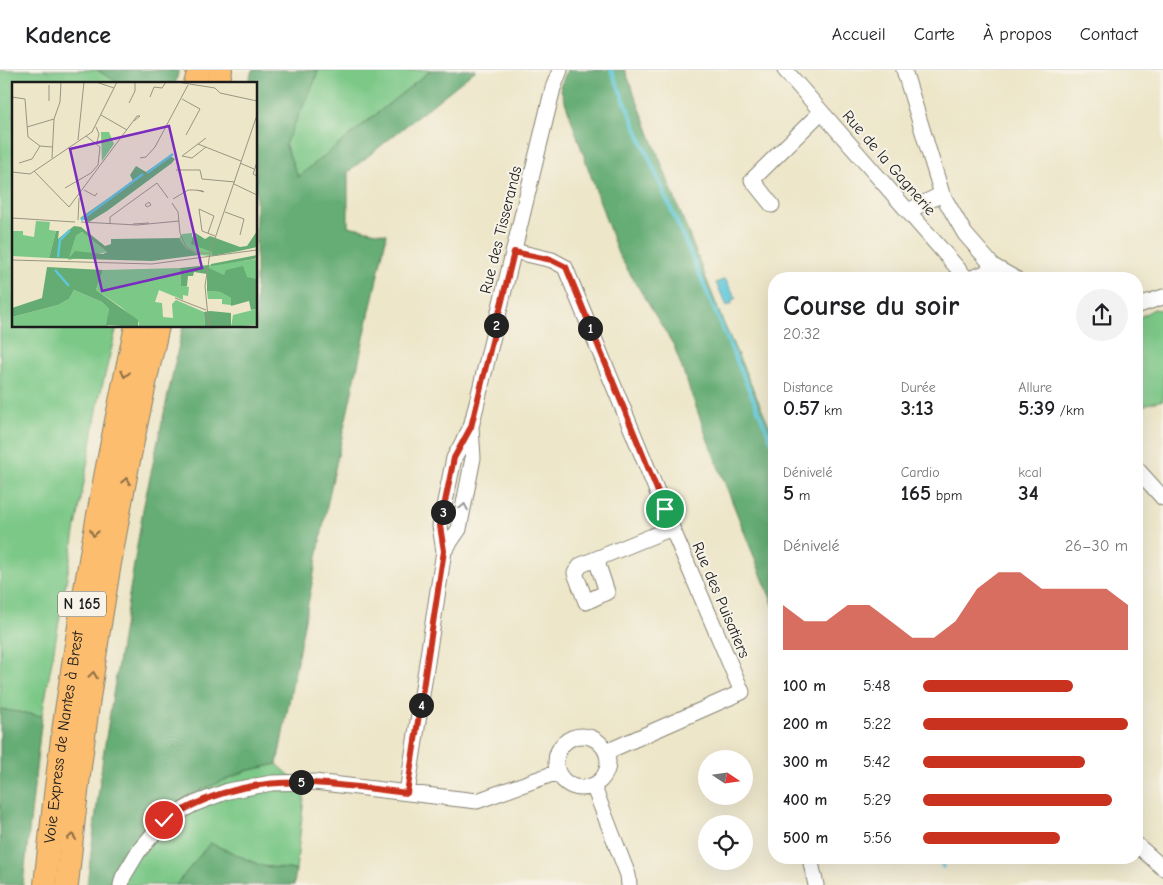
<!DOCTYPE html>
<html lang="fr">
<meta charset="utf-8">
<style>
body{margin:0;font-family:"Comic Neue",sans-serif;background:#f2f2f2;color:#202124;height:100vh;display:flex;flex-direction:column;font-size:19px;white-space:nowrap}
*{box-sizing:border-box;margin:0}
p{font-size:16px;color:#757577}
.icon{flex:none;width:28px;height:28px;fill:none;stroke:currentColor;stroke-width:2;stroke-linecap:round;stroke-linejoin:round}
.map{position:relative;flex:1;overflow:hidden}
.details{position:absolute;left:768px;top:202px;width:375px;height:592px;display:flex;flex-direction:column;background:#fff;border-radius:20px;box-shadow:0 5px 20px #0002}
.details>*{flex:none}
.needle{width:32px;rotate:103deg}
.tools{position:absolute;left:698px;top:680px;display:grid;gap:10px}
.tools a{display:grid;place-items:center;width:55px;height:55px;border-radius:50%;background:#fff;box-shadow:0 5px 20px #0002;font-size:25px}
.pin{position:absolute;display:grid;place-items:center;width:42px;height:42px;color:#fff;margin:-21px;border:2px solid #fff;border-radius:50%;box-shadow:0 1px 5px #0007}
.km{position:absolute;width:25px;height:25px;margin:-12px;border-radius:50%;background:#222;color:#fff;font-size:14px;line-height:25px;text-align:center}
.round{display:grid;place-items:center;flex:none;width:52px;height:52px;border-radius:26px;background:#f2f2f2}
.summary{display:flex;align-items:center;justify-content:space-between;height:85px;padding:0 15px}
h1{font-size:28px;font-weight:800;line-height:38px}
.metrics{display:grid;grid-template-columns:repeat(3,1fr);gap:8px;height:85px;padding:5px 15px}
.metrics div{display:grid;align-content:center}
.metrics b{font-size:21px;font-weight:800}
.metrics small{font-size:14px;font-weight:400}
.metrics p{font-size:14px}
.chart{height:140px;padding:10px 15px}
.chart p{display:flex;justify-content:space-between}
.chart svg{width:100%;height:90px;margin-top:5px;fill:#c8321e;opacity:.7}
ul{padding:0 15px;list-style:none;font-size:16px}
li{display:grid;grid-template-columns:80px 60px 1fr;align-items:center;height:38px}
li i{height:12px;border-radius:6px;background:#c8321e}
header{display:flex;align-items:center;gap:30px;box-sizing:border-box;height:70px;padding:0 25px;background:#fff;border-bottom:1px solid #e0e0e0}
header strong{font-size:24px}
nav{display:flex;gap:28px;margin-inline-start:auto;font-size:18px}
.map>svg:first-child{display:block}
.green{fill:#7cc887;stroke:#4c7252}
.forest{fill:#65ac74;stroke:#406448}
.water{fill:#5dc7d9;stroke:#3c727a}
.lines{fill:none;stroke-linecap:round;stroke-linejoin:round}
.stream{stroke:#5dc7d9;stroke-width:4}
.minor-casing{stroke:#848172;stroke-width:17}
.highway-casing{stroke:#848172;stroke-width:24}
.minor{stroke:#fff;stroke-width:15}
.highway{stroke:#fcbd6e;stroke-width:22}
.oneway{stroke:#8c6c45}
.oneway2{stroke:#999}
.route-casing{stroke:#fff;stroke-width:10}
.route{stroke:#c8321e;stroke-width:6}
.labels{text-anchor:middle;dominant-baseline:central;stroke-width:4;stroke-linejoin:round;paint-order:stroke}
.shield{fill:#f7f3e8;stroke:#5e5c59;stroke-width:1}
.shield-label{font-size:15px;font-weight:bold;fill:#1c1c1c}
.street-label{font-size:16px;fill:#1c1c1c;stroke:#f7f3e8}
.inset-river{fill:none;stroke:#5dc7d9;stroke-width:2.5}
.inset-road{fill:none;stroke:#999584;stroke-width:1}
.view{fill:#7b2cbf;fill-opacity:0.15;stroke:#7b2cbf;stroke-width:2.5}
.inset-edge{fill:none;stroke:#1c1c1c;stroke-width:2.5}
</style>
<header>
<strong>Kadence</strong>
<nav><a>Accueil</a><a>Carte</a><a>À propos</a><a>Contact</a></nav>
</header>
<div class="map">
<svg width="1163" height="815" viewBox="0 0 1163 815">
<rect width="100%" height="100%" fill="#f7f3e8"/>
<filter id="ink" filterUnits="userSpaceOnUse"><feTurbulence type="fractalNoise" baseFrequency=".02" numOctaves="2"/><feDisplacementMap in="SourceGraphic" scale="10" xChannelSelector="R" yChannelSelector="G"/><feConvolveMatrix kernelMatrix="1 2 1 2 8 2 1 2 1" color-interpolation-filters="sRGB"/></filter>
<filter id="wash" filterUnits="userSpaceOnUse"><feTurbulence type="fractalNoise" baseFrequency=".0096" numOctaves="4" result="noise"/><feDisplacementMap in="SourceGraphic" scale="20" xChannelSelector="R" yChannelSelector="G"/><feGaussianBlur stdDeviation="1.12" result="paint"/><feColorMatrix in="noise" values="0 0 0 0 0 0 0 0 0 0 0 0 0 0 0 0 0 1.4 0 .05"/><feComposite in="paint" operator="in"/></filter>
<g filter="url(#wash)">
<rect width="100%" height="100%" fill="#ede6c9"/>
<path class="green" d="M0,0h97l23,14h-106v242h103l-18,73 -57,317 -42,-7z
M318,0h113l-133,107 -13,-33 29,-61z
M1154,239l9,1v90l-16,4 -11,7v-92z
M277,694l28,25 -9,81 -34,-4 -52,-23 -34,42h-70v-2l11,-5 28,-51 42,-31 59,-25z"/>
<path class="forest" d="M97,0h82l-4,14h-55z
M252,0h66l-4,13 -29,61 13,33 133,-107h45l-128,102v54l39,8 -58,262 -52,268 -31,7 -59,25 -42,31 -28,51 -10,5 -1,2h-19l16,-129 40,-247 40,-183h73v-242h-8z
M567,0h58l98,252 51,114v171l-64,-161 -36,-100 -56,-92 -58,-167z
M0,639l42,7 -19,169h-23z
M210,773l52,23 34,4 -2,15h-118z"/>
<path class="water" d="M725,209l11,19 -5,3 1,3 -5,2 -11,-23z"/>
<g class="lines">
<path class="stream" d="M611,0l163,377
M940,789l3,8"/>
</g>
</g>
<g filter="url(#ink)">
<g class="lines">
<g class="minor-casing">
<path id="minor" d="M785,0l182,209
M904,0l38,124 23,40 28,32 23,13
M772,135l-20,-25 69,-68
M908,141l34,-17
M514,181l38,9 13,7 107,261 70,164 -136,60
M969,209l16,-6 8,-7
M1136,236l27,-9
M1136,398l27,30
M444,481l15,-22 14,-71 -2,-31
M596,489l11,33 -21,10 -11,-29 6,-8 91,-37
M556 692a26 26 0 1 1 52 0a26 26 0 1 1-52 0Z
M593,715l35,90 1,10
M407,723l37,-242 -4,-25 14,-68 17,-31 82,-339 7,-18
M1136,774l27,24
M811,793l5,22
M121,815l2,-8 15,-25 27,-32 29,-16 34,-13 44,-8 42,-1 163,19 81,-29"/>
</g>
<g class="highway-casing">
<g id="highway">
<path d="M195,14l4,-14"/>
<path d="M218,14l3,-14"/>
<path id="s1" d="M45,815c7,-63 13,-125 23,-187 18,-125 41,-249 68,-372"/>
<path d="M67,815c18,-187 48,-375 91,-559"/>
</g>
</g>
<use href="#minor" class="minor"/>
<use href="#highway" class="highway"/>
</g>
<defs><path id="oneway-chevron" d="M-2-3.5L2.5 0L-2 3.5" fill="none" stroke-width="1.6" stroke-linecap="round" stroke-linejoin="round" transform="scale(1.25)"/></defs>
<g class="oneway">
<use href="#oneway-chevron" transform="translate(125 304) rotate(102)"/>
<use href="#oneway-chevron" transform="translate(126 411) rotate(-79)"/>
<use href="#oneway-chevron" transform="translate(94 463) rotate(100)"/>
<use href="#oneway-chevron" transform="translate(93 605) rotate(-82)"/>
<use href="#oneway-chevron" transform="translate(72 767) rotate(-84)"/>
</g>
<use class="oneway2" href="#oneway-chevron" transform="translate(464 437) rotate(-79)"/>
</g>
<g class="lines" filter="url(#ink)">
<g class="route-casing">
<path id="route" d="M164,750c21,-11 41,-22 63,-28 59,-18 121,-6 180,1l37,-242 -4,-25 14,-68 17,-31 43,-175 38,8 14,7 99,242"/>
</g>
<use href="#route" class="route"/>
</g>
<g class="labels">
<rect class="shield" x="58" y="521.5" width="48" height="25" rx="4"/>
<g class="shield-label">
<text x="82" y="534">N 165</text>
</g>
<g class="street-label">
<text transform="translate(889 93) rotate(49)">Rue de la Gagnerie</text>
<text transform="translate(501 160) rotate(-76)">Rue des Tisserands</text>
<text transform="translate(721 530) rotate(67)">Rue des Puisatiers</text>
<text stroke="none"><textPath href="#s1" startOffset="149">Voie Express de Nantes à Brest</textPath></text>
</g>
</g>
<g transform="translate(12 12)">
<rect width="245" height="245" fill="#ede6c9"/>
<path d="M89,50h8l5,12 -12,17zM24,139l14,1 -1,8 7,1 -7,27 -37,-2v-25h11v4l11,2zM70,150l25,20 -39,8 8,-24zM180,151v4l20,15v4l-14,-1 -12,-7 -7,-10 3,-4zM245,177v20l-32,-3 -17,-8 1,-3zM168,186l1,17 8,2 -1,9 -5,-1v5l-24,-10 -4,12 7,1 1,14 10,1 -1,-14 4,-4 28,12 1,15h-67l1,-4 -18,-16 -25,-17 7,-20zM62,208l28,12 7,7 -2,16 4,2h-99v-10l46,-12 11,-6zM195,209l15,1 9,6v7l-9,-1v-5h-14zM245,227v16l-26,2 2,-12z" fill="#7cc887"/>
<path d="M158,74l5,3 -3,4 -65,48 -18,11 -9,-4 53,-37 -3,-6 6,-9 10,6zM62,144l7,1 24,19 6,-2v-5l68,-1 7,10 13,7 -47,6 -103,-3 7,-27h3l-1,8zM70,150l25,20 -4,2 -28,-3 -6,7 7,-22zM245,149v16l-18,4 -27,5v-4l-21,-8 3,-12 11,7 5,-3 30,11 7,-1zM245,173l-2,4 -44,7v-2zM197,183v3l15,7 2,-5 17,-4 4,11 10,2v30l-6,1 -2,-9 -18,5v-8l-10,-6 -14,-1v-17l-13,-2 -1,4h-5l-1,10h-6l-1,-18zM35,185l56,3 -7,20 42,30v7l-32,-2 3,-16 -7,-7 -28,-12 -5,9 -11,6 -46,12v-9l30,-10zM198,229l21,2v14h-26l-1,-15z" fill="#65ac74" fill-rule="evenodd"/>
<path class="inset-river" d="M135,91l26,-19M69,138l62,-46M46,175l2,-17 10,-10M43,188l14,16"/>
<path class="inset-road" d="M84,0l18,6M165,0l38,6 5,5 37,8M0,15l13,2 3,38 12,9 12,1M138,15l4,-10 8,1 4,-6M170,17l18,10 -14,26M37,19v-16M117,21l6,-12v-9M89,33l26,15M15,45l27,-8M84,45l3,7 -2,8M194,56l-24,18 10,2 14,-11M66,58l6,-58M186,62l43,17M40,76l2,-39 6,-17 1,-20M128,76l6,-1 9,-10 33,-62M245,80l-4,12 4,2M7,81l13,-4 8,-13M228,81l14,6M164,88h24l2,9 33,3M22,89l35,36 68,-91h3l-6,5M0,90l18,2 62,-42 25,-50M222,102l23,11M53,106l26,-15 7,-8 2,-18 -14,-11M72,108l11,6 2,-3M161,117l15,-9h6l9,1 1,1 -7,-2M137,120l2,3 -4,2 -2,-2zM160,121l6,9 2,21 6,14 11,6h13M213,130l19,7 -4,16M0,136l63,4M66,138l1,-22M69,140l56,3 42,-4M98,141v-6l47,-34 11,15M121,142l16,-1M196,151l6,-17 -15,-7 3,22 13,5M0,178l140,4 105,-14M163,216l31,12M197,245l-4,-41 5,-33 47,-138"/>
<path class="view" d="M157,44l33,142 -100,23 -32,-142z"/>
<rect width="245" height="245" class="inset-edge"/>
</g>
</svg>
<div class="tools">
<a><svg class="needle" viewBox="-14 -14 28 28"><path d="M0-13l5 13h-10z" fill="#e53935"/><path d="M0 13l5-13h-10z" fill="#757577"/></svg></a>
<a><svg class="icon" aria-label="locate" viewBox="0 0 24 24"><circle cx="12" cy="12" r="6"/><path d="M12 2v4M12 18v4M2 12h4M18 12h4"/></svg></a>
</div>
<div class="pin" style="left:665px;top:439px;background:#1e9e55"><svg class="icon" aria-label="arrive" viewBox="0 0 24 24"><path d="M6 21V4h12l-3 4 3 4H6"/></svg></div>
<div class="pin" style="left:164px;top:750px;background:#d93025"><svg class="icon" aria-label="check" viewBox="0 0 24 24"><path d="M5 12l5 5 9-10"/></svg></div>
<b class="km" style="left:590px;top:258px">1</b>
<b class="km" style="left:496px;top:255px">2</b>
<b class="km" style="left:443px;top:442px">3</b>
<b class="km" style="left:421px;top:635px">4</b>
<b class="km" style="left:301px;top:712px">5</b>
<section class="details">
<div class="summary"><div><h1>Course du soir</h1><p>20:32</p></div><a class="round"><svg class="icon" aria-label="share" viewBox="0 0 24 24"><path d="M12 15V3M7 8l5-5 5 5M5 13v7h14v-7"/></svg></a></div>
<div class="metrics">
<div><p>Distance</p><b>0.57<small> km</small></b></div>
<div><p>Durée</p><b>3:13</b></div>
<div><p>Allure</p><b>5:39<small> /km</small></b></div>
</div>
<div class="metrics">
<div><p>Dénivelé</p><b>5<small> m</small></b></div>
<div><p>Cardio</p><b>165<small> bpm</small></b></div>
<div><p>kcal</p><b>34</b></div>
</div>
<div class="chart"><p><span>Dénivelé</span>26–30 m</p>
<svg viewBox="0 0 160 44" preserveAspectRatio="none"><path d="M0 44V22L10 30L20 30L30 22L40 22L50 30L60 38L70 38L80 30L90 14L100 6L110 6L120 14L130 14L140 14L150 14L160 22V44z"/></svg>
</div>
<ul>
<li><b>100 m</b>5:48<i style="width:73%"></i></li>
<li><b>200 m</b>5:22<i style="width:100%"></i></li>
<li><b>300 m</b>5:42<i style="width:79%"></i></li>
<li><b>400 m</b>5:29<i style="width:92%"></i></li>
<li><b>500 m</b>5:56<i style="width:67%"></i></li>
</ul>
</section>
</div>
